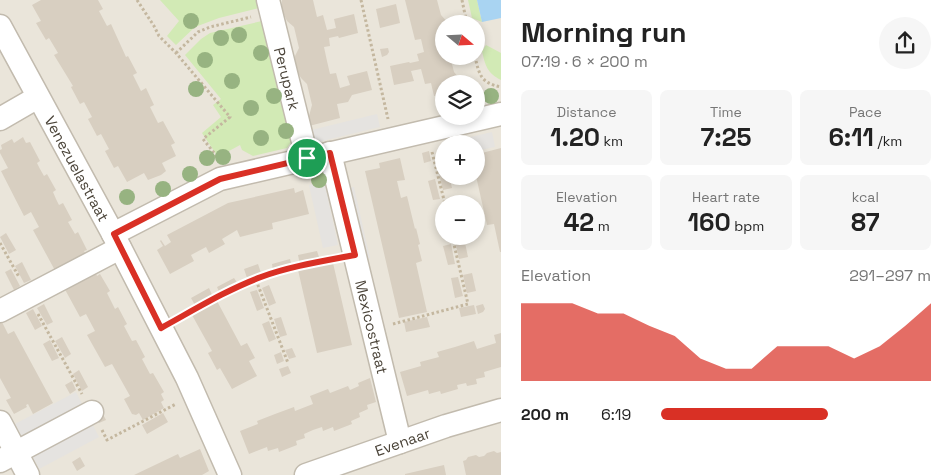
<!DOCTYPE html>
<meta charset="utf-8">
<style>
body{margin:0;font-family:"Space Grotesk",sans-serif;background:#f6f6f6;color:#222;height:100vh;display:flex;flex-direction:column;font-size:19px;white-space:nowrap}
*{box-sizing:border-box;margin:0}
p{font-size:16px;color:#767676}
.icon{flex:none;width:28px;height:28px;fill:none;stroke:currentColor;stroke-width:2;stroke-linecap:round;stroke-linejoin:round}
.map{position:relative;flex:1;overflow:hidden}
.side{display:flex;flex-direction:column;background:#fff;width:450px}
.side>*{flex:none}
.needle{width:32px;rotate:109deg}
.fabs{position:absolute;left:435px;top:15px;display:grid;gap:10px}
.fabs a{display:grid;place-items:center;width:50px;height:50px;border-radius:50%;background:#fff;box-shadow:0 2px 8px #0003;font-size:25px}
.pin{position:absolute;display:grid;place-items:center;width:42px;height:42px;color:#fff;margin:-21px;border:2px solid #fff;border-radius:50%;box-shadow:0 1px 5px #0007}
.round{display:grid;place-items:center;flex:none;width:52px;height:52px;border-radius:26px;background:#f6f6f6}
.headline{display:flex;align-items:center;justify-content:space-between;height:85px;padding:0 20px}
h1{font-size:28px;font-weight:700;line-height:38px}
.stats{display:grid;grid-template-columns:repeat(3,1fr);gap:8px;height:85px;padding:5px 20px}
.stats div{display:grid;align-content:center;border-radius:8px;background:#f6f6f6;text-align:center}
.stats b{font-size:25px;font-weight:700}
.stats small{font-size:14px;font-weight:400}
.stats p{font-size:14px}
.chart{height:140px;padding:10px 20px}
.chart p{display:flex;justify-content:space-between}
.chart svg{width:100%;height:90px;margin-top:5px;fill:#d93025;opacity:.7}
ul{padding:0 20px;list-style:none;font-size:16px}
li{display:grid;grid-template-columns:80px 60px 1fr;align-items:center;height:38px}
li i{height:12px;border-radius:6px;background:#d93025}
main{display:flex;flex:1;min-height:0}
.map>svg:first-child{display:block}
.residential{fill:#eae5da;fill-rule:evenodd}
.green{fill:#d2eab5}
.parking{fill:#e5e3e0}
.water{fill:#a9d4f2}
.building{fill:#d8cfc1}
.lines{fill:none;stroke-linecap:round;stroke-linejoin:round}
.street-casing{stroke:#c2bbae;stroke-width:25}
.path{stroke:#c4b79f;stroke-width:3;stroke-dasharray:2.5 2.5;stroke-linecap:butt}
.street{stroke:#fff;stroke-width:22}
.tree{fill:#97b381}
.route-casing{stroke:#fff;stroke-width:10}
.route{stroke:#d93025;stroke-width:6}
.labels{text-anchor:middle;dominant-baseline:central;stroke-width:4;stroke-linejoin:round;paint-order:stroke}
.street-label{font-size:15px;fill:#4b4439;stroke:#fff}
</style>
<main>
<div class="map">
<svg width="501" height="475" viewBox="0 0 501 475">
<rect width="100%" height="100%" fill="#f6f3ec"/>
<path class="residential" d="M0,0h501v475h-501zM444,24h32v32h-32zM444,84h32v32h-32zM444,144h32v32h-32zM444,204h32v32h-32z"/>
<path class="green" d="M160,0h98l1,8 -40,10 -24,9 -19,18 -9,-9 12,-15z
M468,0h9l5,22 -10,-4z
M262,21l6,4 23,117 -4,6 -34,8 -11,-6 -2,-5 -22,12 -16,-24 19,-16 -8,-12 8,-6 -36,-44 16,-16 9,-6z
M486,45l15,8v27c-14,-7 -16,-15 -19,-29z"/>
<path class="parking" d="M377,114l3,13 -70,17 -3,-13z
M492,132l3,15 -19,4v-7h-32v11l-3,-11z
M324,181l14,64 -15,3 -14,-63z
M354,187l16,71 -7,2 -16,-72z
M76,392l23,45 -60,32 -24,-45z"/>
<path class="water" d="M477,0h24v18l-19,4z"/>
<path class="building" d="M41,0h57l5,9 -4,2 8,15 4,-2 15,33 2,-1 9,17 -4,2 8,16 5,-3 8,17 -4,2 8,16 5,-2 12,22 -4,2 5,11 -14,7 4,8 -5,4 -13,5 -4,-7 -17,9 -9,-16 -4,2 -9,-17 4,-2 -8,-15 -4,2 -9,-17 4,-2 -8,-15 -4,2 -9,-17 2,-1 -19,-31 4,-2 -9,-15 -3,2 -10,-17 5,-2 -9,-16z
M282,0h31l4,17 6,-2 4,15 9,-2 -2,-9 20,-5 4,19 -19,5 -1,-2 -9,2 1,8 -6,1 3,14 3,13 6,-1 4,15 10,-3 -3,-9 20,-5 5,19 -20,5 -4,7 -11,2 3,14 -31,8v-10l3,-11 -5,-21 -6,-6 -6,-10v-12l4,-8 -5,-21 -7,-6 -5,-11z
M405,0h32l4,15 8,9h-5v32h6l4,16 10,12h-20v10l-10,2 -3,-13 -6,1 -4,-15 -10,2 3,10 -20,4 -4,-19 19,-4 1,1 9,-2 -2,-7 7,-2 -3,-13 -6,1z
M396,4l4,19 -20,5 -4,-19z
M388,48l1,4 -2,3 -5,2 -2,-8z
M23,137l3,6 4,-1 10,19 -3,2 3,6 4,7 3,-2 9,16 -3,2 3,7 3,6 4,-2 9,17 -4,2 7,12 3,-2 9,18 -3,1 5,9 -31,16 -25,-46 6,-3 -8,-15 -7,4 -23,-45 7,-3 -8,-15v-3l2,-1 -1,-4 11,-6 2,4z
M501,148v104h-1l-6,-28 -7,1 -11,-49v-3l6,-1 -4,-18z
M429,151l2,10 -7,2 -2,-10z
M400,158l5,22 -8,1 4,17 6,-2 8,33 1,-1 4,16 -2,1 4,16 -6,2 11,49 -28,6 -34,-147 15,-3 -1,-5z
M444,160v16l15,1 -9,2 2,9 -9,2 -7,-28z
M435,179l5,20 -7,1 -5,-19z
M294,188l1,5 8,-3 6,24 -37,9 1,6 -33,8 -3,-7 -15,9 3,5 -16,9 -3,-6 -15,8 3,6 -24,13 -13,-24 6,-4 -3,-5 1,-1 4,6 6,-4 -4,-7 61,-32z
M443,212l1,20 -4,1 -4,-19z
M6,233l10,17 -7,4 -9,-17z
M464,238l4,19 -9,2 -4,-18z
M451,244l4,20 -7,1 -5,-19z
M317,251l3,9 -20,5 -2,-10z
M290,259l2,8 -19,4 -1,-7z
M22,262l9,18 -7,3 -9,-17z
M333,263l19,82 -35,8 -19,-83z
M258,264l3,9 -14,5 -3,-9z
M93,267l4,9 3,-2 10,17 -3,2 8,16 3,-2 9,17 -3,2 8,15 4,-1 9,17 -3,2 8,15 3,-1 11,19 -3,2 3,6 -3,2 3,6 -21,12 -4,-7 -3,2 -4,-1 -8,-15 6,-3 -18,-32 -7,3 -18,-32 8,-4 -9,-17 -6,3 -18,-33z
M11,269l9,17 -6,4 -9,-18z
M472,273l4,18 -9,2 -4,-18z
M458,277l5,19 -8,2 -4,-20z
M234,278l4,6 -18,10 -3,-7z
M269,285l7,18 -7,3 -7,-18z
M209,288l4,9 -17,10 -5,-9z
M257,290l7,18 -7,3 -7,-19z
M217,301l24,45 6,-3 8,15 -6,3 8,15 -25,13 -12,-21 -3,2 -9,-17 4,-2 -20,-36z
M44,304l9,18 -6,3 -10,-17z
M483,304l2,5 -2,3 -5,2 -2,-8z
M474,305l2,9 -15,3 -2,-9z
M33,309l9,17 -7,4 -9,-17z
M281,317l6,18 -7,2 -6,-18z
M427,317l3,10 -24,5 -2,-10z
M0,318l8,16 6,-3 39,72 -20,11 -5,-10 -2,1 1,2 -13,7 -8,-14 5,-2 -11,-20z
M269,321l7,18 -7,3 -7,-18z
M501,333v34l-17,5 1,5 -9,2 1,5 -10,2 -1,-3 -9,2 1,4 -17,5 -1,-3 -11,3 -1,-4 -21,6 -7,-24 21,-6 -1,-4 19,-5 -2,-5 18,-5 19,-6 3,8 19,-6 -2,-8z
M62,337l9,17 -6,4 -10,-17z
M50,340l9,18 -7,3 -9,-17z
M292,348l4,9 -7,2 -4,-9z
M281,352l3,9 -7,3 -3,-9z
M288,366l3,7 -9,4 -3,-8z
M79,370l9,17 -6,4 -9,-17z
M370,378l6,24 -9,3 1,4 -9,4 1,4 -9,4 1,3 -18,7 -1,-4 -10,4 -1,-4 -9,3 -9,4 1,4 -9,3 1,4 -18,7 -1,-4 -10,3 -1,-4 -18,7 -9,-23 18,-7 -1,-3 18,-7 19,-7 1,4 18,-7 -3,-8 18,-7 2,4 18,-7 2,4 9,-4 -1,-3z
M72,381l4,9 -6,4 -5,-9z
M97,403l9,17 -7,3 -9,-17z
M163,413l5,9 -21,12 -5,-9z
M200,449l9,22 -7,4h-68l44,-21 2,4z
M494,451l3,2 4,-1v23h-35l-3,-14 3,-1 2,-3 8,-2 3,2 5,-1 3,-3z
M80,457l5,9 -8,5 -5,-9z
M444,465l2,10h-41v-1z"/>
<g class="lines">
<g class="street-casing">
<g id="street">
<path id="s1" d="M268,0l39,158"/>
<path id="s2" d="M0,26l113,208 74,144 43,97"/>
<path d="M0,119l38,-22"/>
<path id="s3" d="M330,153l70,289"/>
<path d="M113,234l107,-55 281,-65"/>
<path d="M0,311l120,-63"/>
<path d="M0,422l28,53"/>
<path d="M0,461l92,-49"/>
<path id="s4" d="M306,475l140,-49 55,-16"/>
</g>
</g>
<path class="path" d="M137,0l17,26 5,10 17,17 54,64 -27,22 12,15 1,4
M361,0l27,119
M462,0l5,24
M176,53l22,-21 12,-5 41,-10
M475,56c4,19 6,27 26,31
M432,152l13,52
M0,243l19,34
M256,280l32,83
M38,314l44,80
M180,318c26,-15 52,-29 80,-40 23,-10 50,-14 75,-19
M393,324l75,-20 -16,-68
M102,430l5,10 69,-36"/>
<use href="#street" class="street"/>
</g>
<g class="tree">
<circle cx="191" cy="21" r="8"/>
<circle cx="239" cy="35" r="8"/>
<circle cx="221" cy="38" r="8"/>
<circle cx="261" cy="53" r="8"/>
<circle cx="205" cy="60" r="8"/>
<circle cx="232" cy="81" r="8"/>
<circle cx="196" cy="89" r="8"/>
<circle cx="274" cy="96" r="8"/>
<circle cx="491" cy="96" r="8"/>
<circle cx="251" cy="108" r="8"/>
<circle cx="286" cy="131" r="8"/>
<circle cx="261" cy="138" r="8"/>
<circle cx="223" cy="157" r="8"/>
<circle cx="207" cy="158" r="8"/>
<circle cx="190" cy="174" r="8"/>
<circle cx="319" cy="180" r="8"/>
<circle cx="163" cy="189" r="8"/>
<circle cx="127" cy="197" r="8"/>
</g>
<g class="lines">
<g class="route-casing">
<path id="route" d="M330,153l25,102c-31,6 -64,11 -94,22 -35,13 -67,33 -100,51l-47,-94 106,-55z"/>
</g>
<use href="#route" class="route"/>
</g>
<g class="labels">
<g class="street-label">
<text stroke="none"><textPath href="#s1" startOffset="81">Perupark</textPath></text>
<text stroke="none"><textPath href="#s2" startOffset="162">Venezuelastraat</textPath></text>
<text stroke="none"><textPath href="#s3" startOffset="179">Mexicostraat</textPath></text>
<text stroke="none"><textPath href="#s4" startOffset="102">Evenaar</textPath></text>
</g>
</g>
</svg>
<div class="fabs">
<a><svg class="needle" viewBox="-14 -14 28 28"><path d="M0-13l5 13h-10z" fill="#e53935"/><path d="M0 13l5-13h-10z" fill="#767676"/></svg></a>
<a><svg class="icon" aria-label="layers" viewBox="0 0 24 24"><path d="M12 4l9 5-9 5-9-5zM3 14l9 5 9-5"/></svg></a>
<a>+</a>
<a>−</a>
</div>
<div class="pin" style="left:307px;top:158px;background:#1e9e55"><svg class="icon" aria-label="arrive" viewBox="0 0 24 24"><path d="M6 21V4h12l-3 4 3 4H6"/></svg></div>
</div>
<section class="side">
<div class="headline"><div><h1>Morning run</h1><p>07:19 · 6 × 200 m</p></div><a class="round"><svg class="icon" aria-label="share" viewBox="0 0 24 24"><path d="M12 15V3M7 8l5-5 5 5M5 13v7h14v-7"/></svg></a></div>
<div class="stats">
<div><p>Distance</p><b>1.20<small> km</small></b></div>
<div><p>Time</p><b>7:25</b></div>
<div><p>Pace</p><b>6:11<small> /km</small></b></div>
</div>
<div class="stats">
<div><p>Elevation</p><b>42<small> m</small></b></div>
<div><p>Heart rate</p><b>160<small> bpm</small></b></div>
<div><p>kcal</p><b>87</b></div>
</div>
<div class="chart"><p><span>Elevation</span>291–297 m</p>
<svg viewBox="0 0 160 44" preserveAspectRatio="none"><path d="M0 44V6L10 6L20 6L30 11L40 11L50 17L60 22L70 33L80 38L90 38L100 27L110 27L120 27L130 33L140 27L150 17L160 6V44z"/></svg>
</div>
<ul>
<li><b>200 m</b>6:19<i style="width:62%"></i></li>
</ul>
</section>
</main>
